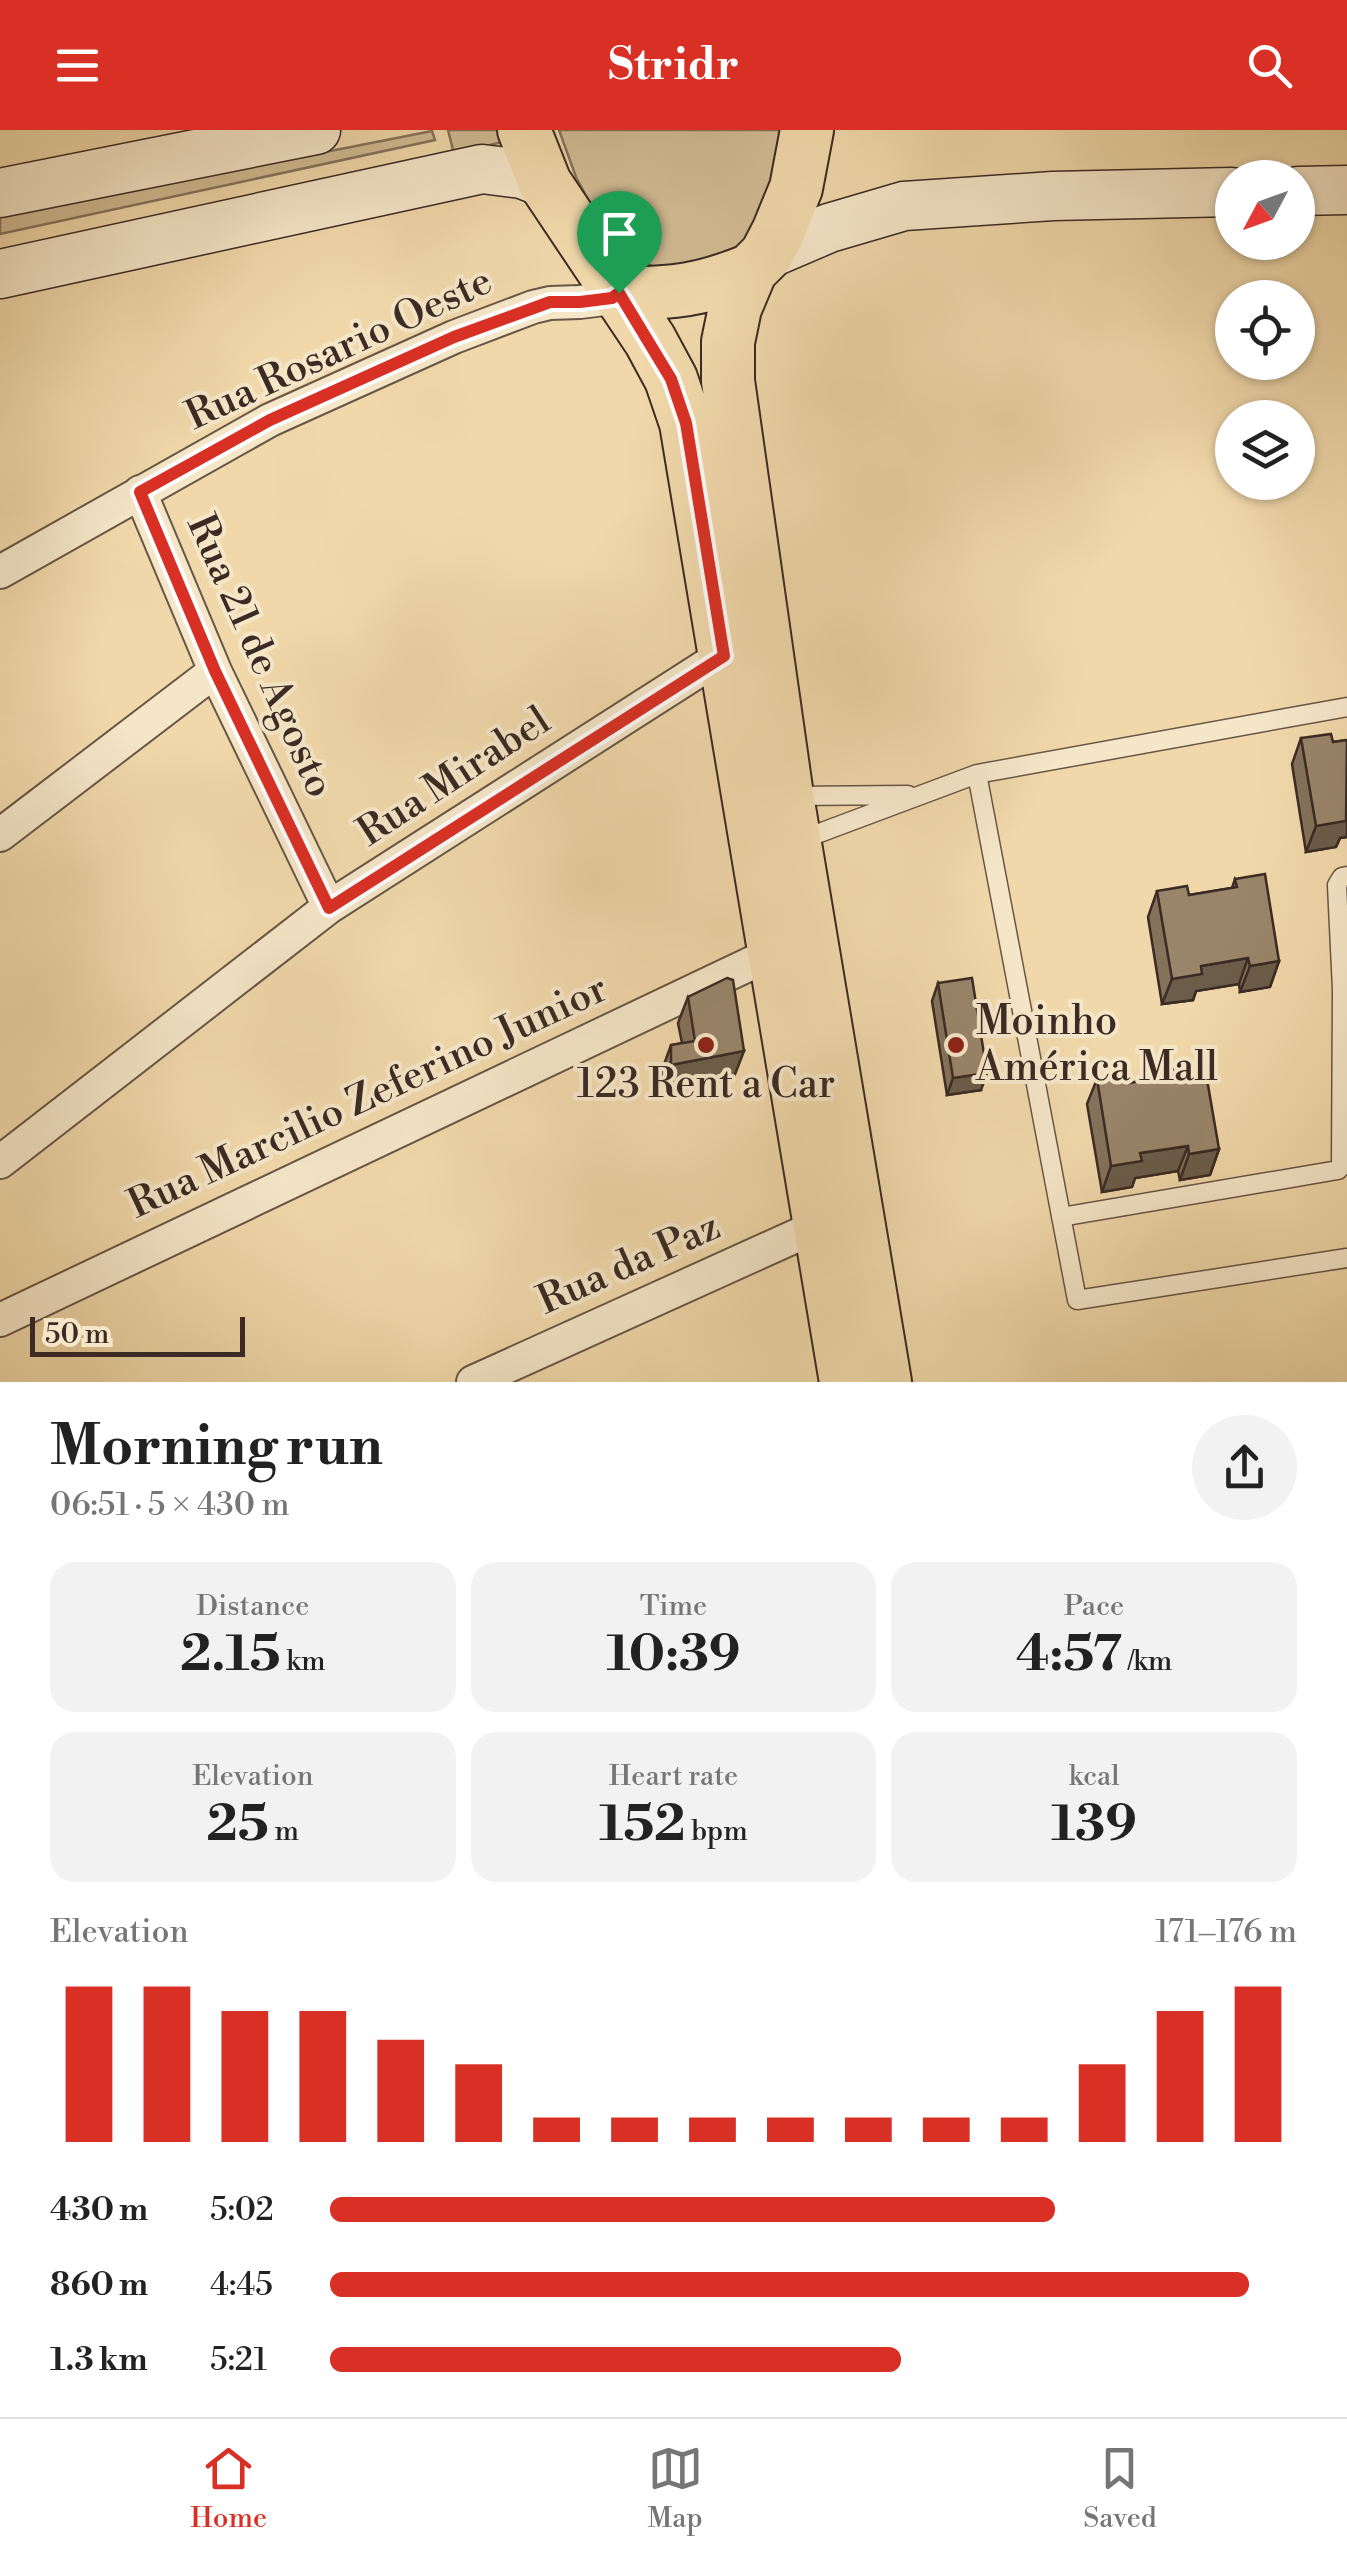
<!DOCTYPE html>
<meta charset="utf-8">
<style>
body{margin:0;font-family:"Libre Bodoni",serif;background:#f2f2f2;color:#222;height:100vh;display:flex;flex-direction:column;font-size:38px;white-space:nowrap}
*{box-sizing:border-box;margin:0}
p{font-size:32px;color:#767676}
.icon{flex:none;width:55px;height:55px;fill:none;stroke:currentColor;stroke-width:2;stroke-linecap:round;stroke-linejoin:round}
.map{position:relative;height:1252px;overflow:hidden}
.side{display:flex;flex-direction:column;background:#fff;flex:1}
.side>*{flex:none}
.needle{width:65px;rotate:229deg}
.fabs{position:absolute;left:1215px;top:30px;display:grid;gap:20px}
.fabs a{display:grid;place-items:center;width:100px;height:100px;border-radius:50%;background:#fff;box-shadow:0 2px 8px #0004;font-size:50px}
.scale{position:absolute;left:30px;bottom:25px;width:215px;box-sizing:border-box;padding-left:10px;border:5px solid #3b2b24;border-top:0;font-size:28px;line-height:35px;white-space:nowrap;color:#3b2b24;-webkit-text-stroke:8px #f5e6c8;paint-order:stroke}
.pin{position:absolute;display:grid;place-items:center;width:85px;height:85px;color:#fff;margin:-102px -42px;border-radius:50% 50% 50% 0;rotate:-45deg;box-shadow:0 0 10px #0007}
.pin .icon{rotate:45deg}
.round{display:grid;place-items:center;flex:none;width:105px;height:105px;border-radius:52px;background:#f2f2f2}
.overview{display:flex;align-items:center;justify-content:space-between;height:170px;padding:0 50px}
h1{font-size:55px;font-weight:700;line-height:75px}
.metrics{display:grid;grid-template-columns:repeat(3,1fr);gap:15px;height:170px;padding:10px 50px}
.metrics div{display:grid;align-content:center;border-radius:25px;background:#f2f2f2;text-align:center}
.metrics b{font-size:50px;font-weight:700}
.metrics small{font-size:28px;font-weight:400}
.metrics p{font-size:28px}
.chart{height:280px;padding:20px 50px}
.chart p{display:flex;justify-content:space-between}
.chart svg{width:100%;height:180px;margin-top:10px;stroke:#d93025;stroke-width:6}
ul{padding:0 50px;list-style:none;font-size:32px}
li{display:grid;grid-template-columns:160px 120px 1fr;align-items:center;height:75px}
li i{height:25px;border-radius:12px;background:#d93025}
header{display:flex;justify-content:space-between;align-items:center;height:130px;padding:0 50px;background:#d93025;color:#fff;font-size:45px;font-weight:700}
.menu{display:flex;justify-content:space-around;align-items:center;height:140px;border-top:2px solid #e0e0e0;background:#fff;font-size:28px;color:#767676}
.menu a{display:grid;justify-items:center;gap:5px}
.menu .selected{color:#d93025}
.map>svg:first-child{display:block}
.green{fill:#d1bb93;stroke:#86735c;stroke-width:2.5}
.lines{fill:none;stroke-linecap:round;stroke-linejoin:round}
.service-casing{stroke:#685646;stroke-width:21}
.minor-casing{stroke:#685646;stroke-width:36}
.secondary-casing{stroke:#3b2b24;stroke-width:51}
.primary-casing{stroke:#3b2b24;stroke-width:56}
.service{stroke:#f5e6c8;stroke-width:18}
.minor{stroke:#f5e6c8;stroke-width:32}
.secondary{stroke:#f5e6c8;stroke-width:48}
.primary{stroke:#f0d8aa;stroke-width:52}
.wall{fill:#84725b;stroke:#3b2b24;stroke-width:2.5}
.shaded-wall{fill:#6b5d4a;stroke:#3b2b24;stroke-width:2.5}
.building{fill:#99856a;stroke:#3b2b24;stroke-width:2.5}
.route-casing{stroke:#fff;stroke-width:20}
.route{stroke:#d93025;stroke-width:12}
.poi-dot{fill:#8f2418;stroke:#f5e6c8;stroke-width:4}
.labels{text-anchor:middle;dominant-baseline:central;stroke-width:8;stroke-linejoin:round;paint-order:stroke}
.street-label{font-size:40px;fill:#3b2b24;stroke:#f5e6c8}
.poi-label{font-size:40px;fill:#3b2b24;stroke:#f5e6c8;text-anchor:start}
</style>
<header><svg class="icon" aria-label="menu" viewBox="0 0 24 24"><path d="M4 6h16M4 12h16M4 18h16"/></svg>Stridr<svg class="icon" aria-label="search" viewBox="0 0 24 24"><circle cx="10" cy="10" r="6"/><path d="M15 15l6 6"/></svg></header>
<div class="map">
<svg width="1347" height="1252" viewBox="0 0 1347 1252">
<rect width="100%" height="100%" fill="#f0d8aa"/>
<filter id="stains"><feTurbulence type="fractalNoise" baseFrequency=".002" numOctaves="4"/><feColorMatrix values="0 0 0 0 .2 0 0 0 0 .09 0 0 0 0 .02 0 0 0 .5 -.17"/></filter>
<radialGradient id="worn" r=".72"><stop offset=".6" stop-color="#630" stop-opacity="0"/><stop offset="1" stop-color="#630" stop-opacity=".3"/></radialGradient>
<path class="green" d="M448,0h55l3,11 -52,13z
M559,0h232l-15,76 -42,50 -78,12 -26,-13 -29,-31 -25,-47z
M432,1l3,9 -435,94v-18z"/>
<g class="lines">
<g class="service-casing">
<path id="service" d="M977,644l370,-67
M794,666l114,-1
M798,711l179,-67 100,526 270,-42
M1061,1087l277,-47 3,-3 1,-177 -5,-105 5,-8 5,-1"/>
</g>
<g class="minor-casing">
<path id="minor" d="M140,362l75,179 114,236
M0,442l270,-152 184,-83 79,-30 17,-4 30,-1 32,-4 7,-5
M0,705l215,-164
M0,1032l329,-255 394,-252
M0,1190l773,-367
M473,1252l347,-157"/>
</g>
<g class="secondary-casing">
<path id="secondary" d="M1298,61l49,-1
M0,63l316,-63
M766,125l63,-27 75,-22 149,-10 179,-4
M0,144l482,-105 40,5 23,9"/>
</g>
<g class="primary-casing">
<path id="primary" d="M524,0l21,53 105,157 21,39 15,44 160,959
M807,0l-11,58 -18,44 -12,23 -15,15 -16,38 -7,34v39l59,415 98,586
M619,163c53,1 83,-3 132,-23"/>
</g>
<use href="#service" class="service"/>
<use href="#minor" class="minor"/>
<use href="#secondary" class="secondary"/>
<use href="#primary" class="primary"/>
</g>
<path class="wall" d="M1301,608l32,4 14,-2v97l-7,1 -4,9 -30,5 -14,-88z
M1235,749l44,82 -9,26 -30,5 -1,-8 -43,7 -3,9 -31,4 -14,-87 9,-26 32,4 43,-7z
M938,853l43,107 -34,5 -15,-94z
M688,867l46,80 -72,14v-21l9,-25 11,-2 -4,-20z
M1175,936l44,83 -9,26 -30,5 -2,-9 -43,7 -3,9 -30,5 -15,-88 10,-25 32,4 42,-7z"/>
<path class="shaded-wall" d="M1345,683h2v24l-7,1 -4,9 -30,5 10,-26z
M1248,828l-9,26 -43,7 -3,9 -31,4 10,-25 29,-13z
M1279,831l-9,26 -30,5 10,-26z
M744,921l-10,26 -72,14 9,-26z
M987,943l-6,17 -34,5 6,-17z
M1188,1016l-10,25 -43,7 -3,9 -30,5 9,-26 29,-13z
M1219,1019l-9,26 -30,5 9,-26z"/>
<path class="building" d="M1331,604l2,8 14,-2 -1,81 -30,5 -15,-88z
M1265,744l14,87 -29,5 -2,-8 -47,8 1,8 -30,5 -15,-88 30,-5 2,9 48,-8 -2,-8z
M727,848l6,2 11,71 -73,14v-20l24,-4 -7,-44z
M972,848l15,95 -34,5 -15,-95z
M1204,932l15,87 -30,5 -1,-8 -48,7 2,8 -31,5 -14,-87 30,-5 2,9 47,-8 -1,-9z"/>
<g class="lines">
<g class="route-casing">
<path id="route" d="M619,163l52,86 15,44 38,233 -395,252 -114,-237 -75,-179 130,-72 184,-83 96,-35h30l32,-4z"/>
</g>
<use href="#route" class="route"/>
</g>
<g class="poi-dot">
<circle cx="706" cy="915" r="10"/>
<circle cx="956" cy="915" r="10"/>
</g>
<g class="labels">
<g class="street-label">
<text transform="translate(339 219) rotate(-25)">Rua Rosario Oeste</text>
<text transform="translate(260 526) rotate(66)">Rua 21 de Agosto</text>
<text transform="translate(454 647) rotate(-33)">Rua Mirabel</text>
<text transform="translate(368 967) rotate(-25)">Rua Marcilio Zeferino Junior</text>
<text transform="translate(629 1134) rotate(-24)">Rua da Paz</text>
</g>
<g class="poi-label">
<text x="976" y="892">Moinho<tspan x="976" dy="46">América Mall</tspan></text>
<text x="706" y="955" text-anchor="middle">123 Rent a Car</text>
</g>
</g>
<rect width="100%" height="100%" filter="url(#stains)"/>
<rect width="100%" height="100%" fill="url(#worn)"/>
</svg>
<div class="fabs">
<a><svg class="needle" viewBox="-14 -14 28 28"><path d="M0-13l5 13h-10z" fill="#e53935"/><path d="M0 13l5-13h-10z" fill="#767676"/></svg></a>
<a><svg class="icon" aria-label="locate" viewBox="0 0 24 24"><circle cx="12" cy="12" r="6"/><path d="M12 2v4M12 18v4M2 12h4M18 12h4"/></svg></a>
<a><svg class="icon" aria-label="layers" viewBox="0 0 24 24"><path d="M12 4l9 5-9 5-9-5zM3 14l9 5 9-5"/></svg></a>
</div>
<div class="scale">50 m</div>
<div class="pin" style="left:619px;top:163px;background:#1e9e55"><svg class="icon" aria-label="arrive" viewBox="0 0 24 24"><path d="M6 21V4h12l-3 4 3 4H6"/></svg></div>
</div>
<section class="side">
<div class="overview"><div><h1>Morning run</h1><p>06:51 · 5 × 430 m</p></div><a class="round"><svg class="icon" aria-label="share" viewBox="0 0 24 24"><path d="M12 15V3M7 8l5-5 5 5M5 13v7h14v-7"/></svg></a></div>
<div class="metrics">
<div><p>Distance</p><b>2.15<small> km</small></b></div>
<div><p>Time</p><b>10:39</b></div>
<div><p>Pace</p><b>4:57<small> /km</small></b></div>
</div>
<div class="metrics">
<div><p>Elevation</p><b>25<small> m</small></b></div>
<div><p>Heart rate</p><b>152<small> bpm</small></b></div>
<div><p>kcal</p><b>139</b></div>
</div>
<div class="chart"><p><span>Elevation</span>171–176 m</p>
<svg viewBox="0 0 160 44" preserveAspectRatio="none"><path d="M5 44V6M15 44V6M25 44V12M35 44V12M45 44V19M55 44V25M65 44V38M75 44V38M85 44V38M95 44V38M105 44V38M115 44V38M125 44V38M135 44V25M145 44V12M155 44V6"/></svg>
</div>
<ul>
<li><b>430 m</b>5:02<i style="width:75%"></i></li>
<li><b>860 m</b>4:45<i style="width:95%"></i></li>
<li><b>1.3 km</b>5:21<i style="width:59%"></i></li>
</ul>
</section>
<nav class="menu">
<a class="selected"><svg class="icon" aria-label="home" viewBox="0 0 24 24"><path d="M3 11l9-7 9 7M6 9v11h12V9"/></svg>Home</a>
<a><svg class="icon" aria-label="map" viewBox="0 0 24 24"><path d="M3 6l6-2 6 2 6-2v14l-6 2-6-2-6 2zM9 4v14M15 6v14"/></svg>Map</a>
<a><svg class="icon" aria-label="saved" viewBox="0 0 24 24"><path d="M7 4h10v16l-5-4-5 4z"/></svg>Saved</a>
</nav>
